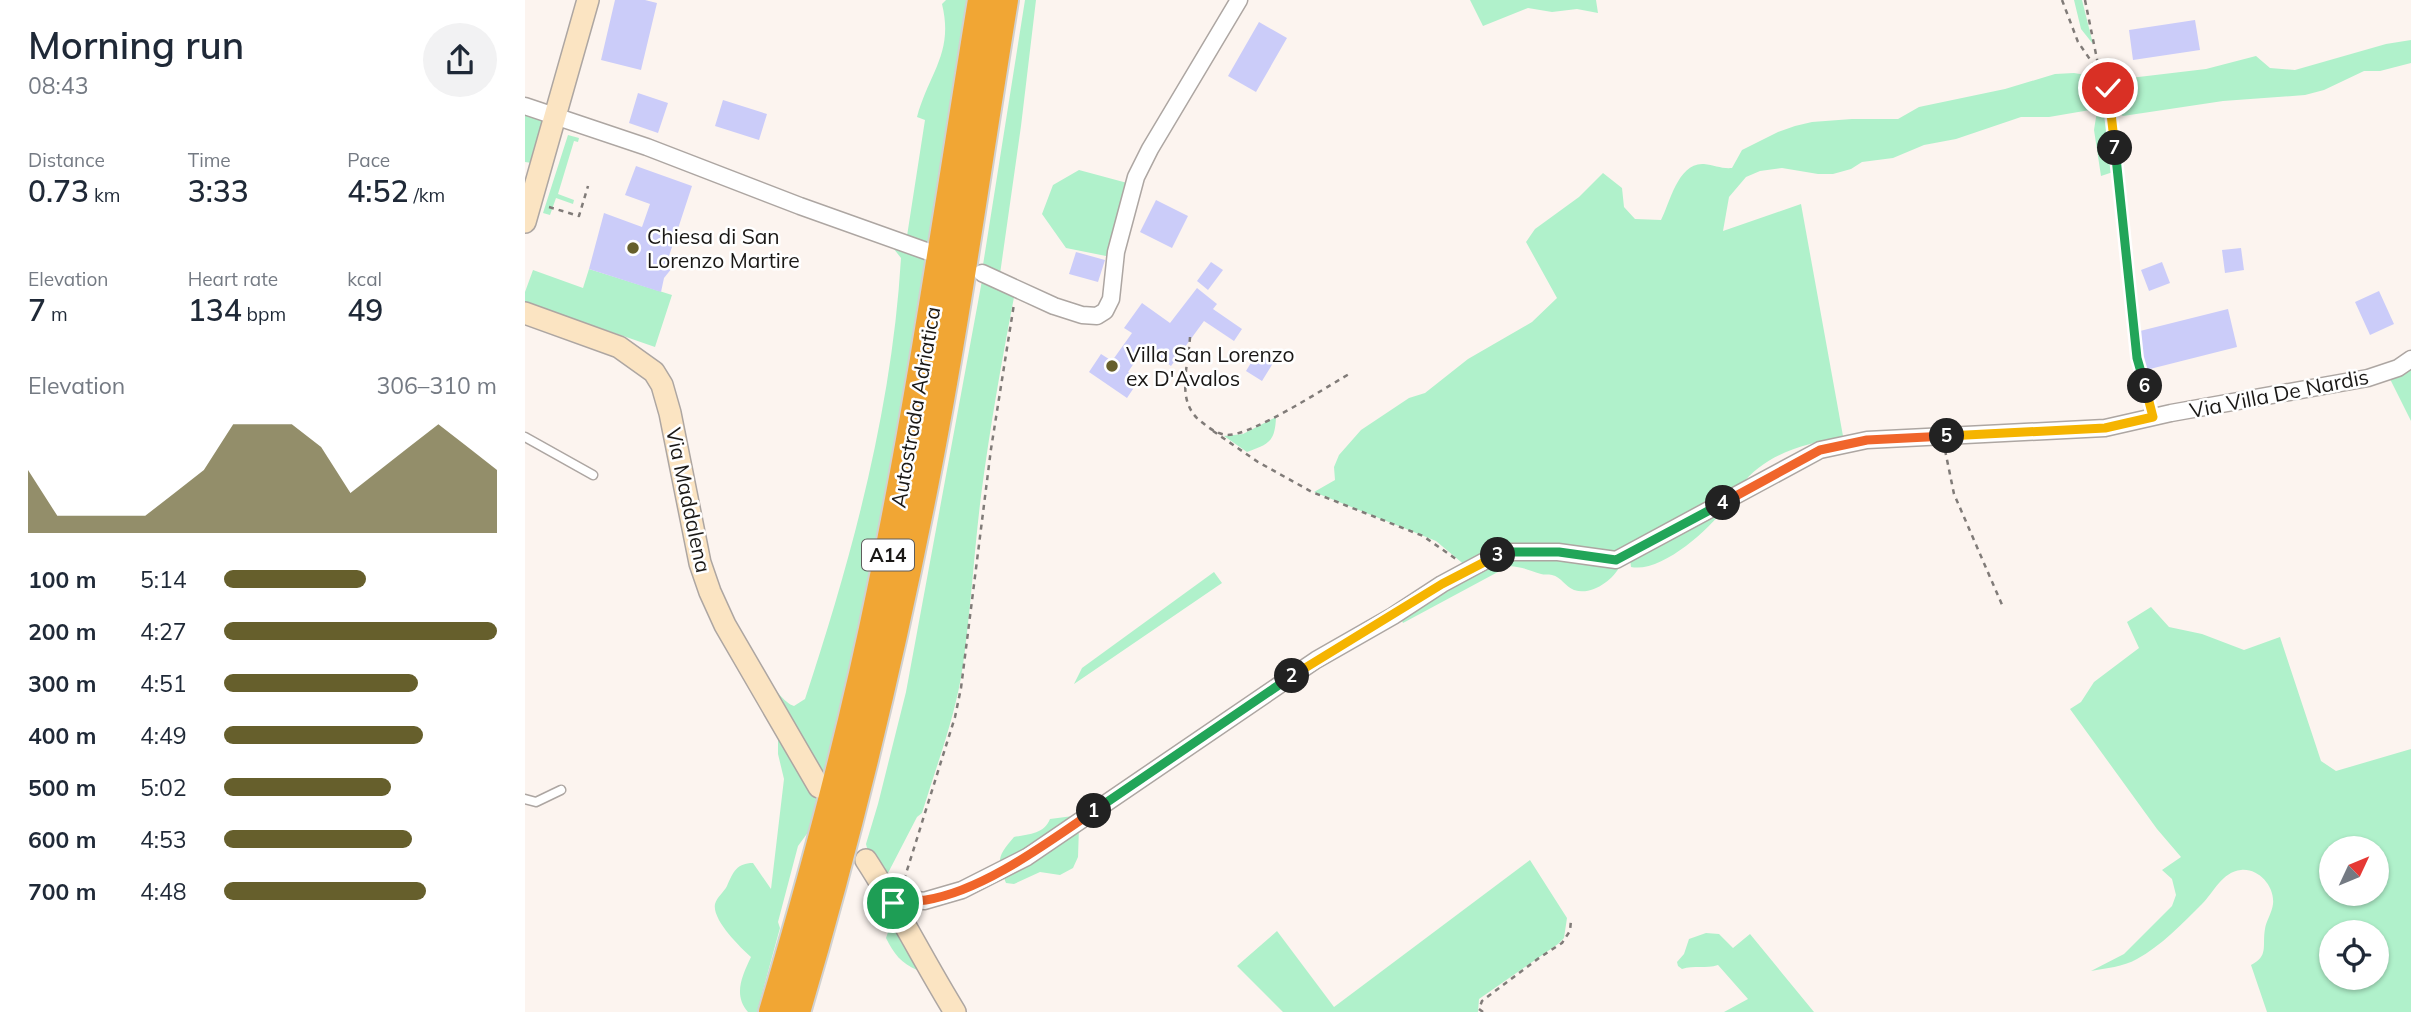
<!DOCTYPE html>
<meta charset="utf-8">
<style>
body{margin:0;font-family:Mulish,sans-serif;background:#f2f2f3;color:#1f2937;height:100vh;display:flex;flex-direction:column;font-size:26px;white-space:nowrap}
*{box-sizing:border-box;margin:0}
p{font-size:23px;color:#747a83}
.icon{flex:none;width:38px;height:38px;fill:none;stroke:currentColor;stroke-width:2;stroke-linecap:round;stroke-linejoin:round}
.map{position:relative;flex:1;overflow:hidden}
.drawer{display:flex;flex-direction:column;background:#fff;width:525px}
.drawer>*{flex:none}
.needle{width:46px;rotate:46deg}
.buttons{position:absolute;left:1794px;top:836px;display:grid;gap:14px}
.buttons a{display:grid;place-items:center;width:70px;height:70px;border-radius:50%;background:#fff;box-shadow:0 2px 5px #0004;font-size:35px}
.pin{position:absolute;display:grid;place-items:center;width:60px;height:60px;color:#fff;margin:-30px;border:4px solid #fff;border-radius:50%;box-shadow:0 2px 7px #0007}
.km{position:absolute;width:35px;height:35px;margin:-18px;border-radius:50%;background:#222;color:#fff;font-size:19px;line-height:35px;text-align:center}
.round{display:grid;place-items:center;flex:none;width:74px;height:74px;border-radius:37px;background:#f2f2f3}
.summary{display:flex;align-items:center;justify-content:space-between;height:119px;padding:0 28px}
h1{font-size:38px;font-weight:600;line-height:52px}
.stats{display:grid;grid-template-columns:repeat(3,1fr);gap:10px;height:119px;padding:7px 28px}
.stats div{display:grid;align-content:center}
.stats b{font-size:30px;font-weight:600}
.stats small{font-size:19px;font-weight:400}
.stats p{font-size:19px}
.chart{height:196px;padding:14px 28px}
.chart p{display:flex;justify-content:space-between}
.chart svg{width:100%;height:126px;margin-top:7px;fill:#665f2c;opacity:.7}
ul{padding:0 28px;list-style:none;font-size:23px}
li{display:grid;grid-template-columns:112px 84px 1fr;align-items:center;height:52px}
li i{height:18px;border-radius:9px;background:#665f2c}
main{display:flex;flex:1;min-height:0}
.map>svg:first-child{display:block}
.green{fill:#b0f1cb;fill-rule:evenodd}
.building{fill:#cbccf9}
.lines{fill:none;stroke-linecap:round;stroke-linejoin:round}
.lane-casing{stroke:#ada6a2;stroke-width:11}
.street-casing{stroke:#ada6a2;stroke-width:19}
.secondary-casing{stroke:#ada6a2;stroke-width:24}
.highway-casing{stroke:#d1d1d0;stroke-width:32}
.path{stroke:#807b78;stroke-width:2.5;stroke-dasharray:5 5;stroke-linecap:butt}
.lane{stroke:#fff;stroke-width:8}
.street{stroke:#fff;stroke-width:16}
.secondary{stroke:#fbe4c2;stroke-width:21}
.highway{stroke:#f1a634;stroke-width:28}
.split-1-casing{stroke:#fff;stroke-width:14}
.split-2-casing{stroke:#fff;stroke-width:14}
.split-3-casing{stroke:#fff;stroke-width:14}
.split-4-casing{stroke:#fff;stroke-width:14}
.split-5-casing{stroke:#fff;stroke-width:14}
.split-6-casing{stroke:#fff;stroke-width:14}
.split-7-casing{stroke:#fff;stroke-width:14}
.split-8-casing{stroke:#fff;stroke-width:14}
.split-1{stroke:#f0652b;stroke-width:9}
.split-2{stroke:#22a559;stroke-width:9}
.split-3{stroke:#f5b400;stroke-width:9}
.split-4{stroke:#22a559;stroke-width:9}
.split-5{stroke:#f0652b;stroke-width:9}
.split-6{stroke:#f5b400;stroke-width:9}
.split-7{stroke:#22a559;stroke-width:9}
.split-8{stroke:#f5b400;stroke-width:9}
.poi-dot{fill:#665f2c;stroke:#fff;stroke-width:2.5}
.labels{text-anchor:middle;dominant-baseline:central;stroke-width:5;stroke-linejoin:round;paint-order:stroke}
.shield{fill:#fff;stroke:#5f5d5c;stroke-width:2}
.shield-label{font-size:19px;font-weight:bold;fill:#1a1816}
.poi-label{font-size:21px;fill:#1a1816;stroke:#fff;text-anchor:start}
.street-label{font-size:21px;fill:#1a1816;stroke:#fff}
</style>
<main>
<section class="drawer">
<div class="summary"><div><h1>Morning run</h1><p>08:43</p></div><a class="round"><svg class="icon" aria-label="share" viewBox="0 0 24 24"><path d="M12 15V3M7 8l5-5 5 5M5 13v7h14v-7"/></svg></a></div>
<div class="stats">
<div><p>Distance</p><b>0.73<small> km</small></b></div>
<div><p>Time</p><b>3:33</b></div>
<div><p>Pace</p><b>4:52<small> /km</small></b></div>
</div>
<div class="stats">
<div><p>Elevation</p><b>7<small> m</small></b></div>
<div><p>Heart rate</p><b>134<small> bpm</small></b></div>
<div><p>kcal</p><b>49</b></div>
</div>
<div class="chart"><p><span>Elevation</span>306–310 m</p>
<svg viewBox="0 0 160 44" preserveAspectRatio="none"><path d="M0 44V22L10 38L20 38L30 38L40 38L50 30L60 22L70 6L80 6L90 6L100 14L110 30L120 22L130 14L140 6L150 14L160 22V44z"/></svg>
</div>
<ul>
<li><b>100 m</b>5:14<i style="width:52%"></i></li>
<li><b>200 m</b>4:27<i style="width:100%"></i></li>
<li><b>300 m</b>4:51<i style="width:71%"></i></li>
<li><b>400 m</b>4:49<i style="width:73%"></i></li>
<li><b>500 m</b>5:02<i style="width:61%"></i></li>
<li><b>600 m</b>4:53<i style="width:69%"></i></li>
<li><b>700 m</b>4:48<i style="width:74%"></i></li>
</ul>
</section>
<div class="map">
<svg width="1886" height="1012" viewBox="0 0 1886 1012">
<rect width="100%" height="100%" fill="#fcf4ef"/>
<path class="green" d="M421,0h24l-39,246 -24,-10 18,-116 -8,-3c12,-44 37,-64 25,-113z
M500,0h11l-15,126 -21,148 -17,-9z
M945,0h126l2,13 -21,-4 -25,3 -24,-4 -45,18z
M1549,0h8l11,44 -12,-15z
M1886,40v23l-31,8h-16l-40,19 -19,5 -82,6 -100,15 -10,-6c-3,-14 5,-27 17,-32l76,-9 50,-13 14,12 25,2 91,-26z
M1549,73l24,4 7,11 8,84 -12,4 -7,-46 3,-19 -7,-1 -41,7h-28l-65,22 -32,6 -31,13 -31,4 -11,7 -18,5h-15l-36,-6 -22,3 -14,6 -17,20 -6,34 78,-27 42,232c-40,9 -78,17 -103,51l-122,64 -20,1 -42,-6 -89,21 -31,-26 -122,-49 21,-12 -1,-13 5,-12 22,-25 48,-32 16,-5 43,-34 64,-37 25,-24 -31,-56 9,-13 44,-32 24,-24 19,15 2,19 11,12 26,1c9,-17 17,-58 43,-56 10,1 18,5 28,4l10,-18 36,-18 17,-6 17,-4 40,-3h46l21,-12 86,-18 50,-15z
M0,111l20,4 -13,48 -7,-1z
M43,135l11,3 -1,4 -4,-1 -16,53 16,6 -1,4 -17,-6 -6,17 -7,-2z
M554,170l52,14 -20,73 -45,-9 -24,-34 11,-29z
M365,244l37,14 -50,294 -54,235 -98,-183c12,21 48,96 69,102l11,-7c47,-142 87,-290 96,-441z
M64,269l83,26 -17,52 -130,-45v-10l8,-22 50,18z
M458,275l32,17c-13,67 -25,135 -34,204 -7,56 -10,112 -18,169 -7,50 -26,99 -41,148l-5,4 -29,56 -4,-1 -16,-20 -2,-8 12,-40 28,-112z
M1886,364v57l-23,-46z
M751,417c-1,25 -7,27 -29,35l-23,-16 19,-2z
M1201,507c-18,23 -64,66 -95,60l-1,-8z
M988,557h37l70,9c-7,14 -28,30 -46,24 -8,-3 -13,-13 -22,-15 -4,-1 -8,0 -11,-1 -13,-4 -18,-7 -32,-8l-106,57 -3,-6 90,-54z
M689,572l8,11 -148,101 8,-16z
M1626,607l18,20 33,7 42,16 36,-13 41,124 15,10 75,-22v263h-144l-16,-47c18,-9 11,-19 14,-36 1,-8 7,-16 8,-25 2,-17 -14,-36 -32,-34 -19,2 -27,22 -39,34 -19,19 -41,42 -65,55 -14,8 -31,9 -46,12l33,-17 48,-48 4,-11 -4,-16 -10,-9 19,-13 -24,-28 -87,-120 11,-7 13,-20 45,-34 -12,-26zM1806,849h46v45h-46zM1806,933h46v45h-46z
M253,733l40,65 -9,33 -11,15 -20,76 2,6 -23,84h-9c-15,-17 -6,-36 3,-55 -11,-10 -39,-37 -36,-53 2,-7 9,-12 12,-18 6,-14 10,-23 26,-23l18,26 13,-110 -6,-25z
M548,816l6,11 -1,30 -5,11 -13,7 -20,-3 -26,12 -8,-1c-10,-24 -8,-27 8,-46 15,-3 30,-3 36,-18z
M1005,860l37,58 -3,20 -6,6 -79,55 -1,13h-195l-46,-46 40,-35 57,76z
M368,917l24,53c-16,-7 -23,-16 -31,-32z
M1181,933l13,1 14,14 17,-14 64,78h-90l24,-13 -30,-34c-12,4 -24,0 -36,4l-4,-3 -1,-4 7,-8 5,-15z"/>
<path class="building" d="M90,0h30l12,3 -16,67 -40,-10z
M1670,20l5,30 -67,10 -4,-30z
M734,22l28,16 -31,54 -28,-16z
M113,93l30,10 -10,30 -29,-10z
M198,100l44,14 -8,26 -44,-14z
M111,166l56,20 -23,70 3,12 -8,10 -3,14 -72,-23 15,-56 38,14 8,-23 -25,-9z
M631,200l32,16 -16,32 -32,-16z
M1716,248l3,22 -19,3 -3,-23z
M551,252l29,8 -7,22 -29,-8z
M686,262l12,8 -15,20 -11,-9z
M1637,262l8,21 -21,8 -8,-21z
M672,288l20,16 -4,5 29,20 -8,12 -30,-20 -33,45 -26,-19 -17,25 11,8 -12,18 -38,-26 12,-18 11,7 20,-28 -8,-5 18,-25 28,20z
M1854,291l15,33 -24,11 -15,-33z
M1703,309l9,38 -91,23 -10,-38z
M732,353l16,10 -11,18 -16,-10z"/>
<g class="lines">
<g class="lane-casing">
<path id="lane" d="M0,437l68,38
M0,799l11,3 25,-12"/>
</g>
<g class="street-casing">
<path id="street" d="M0,106l122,41 153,59 129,46
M457,273l72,33 28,9 15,1 8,-5 6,-12 5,-47 20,-75 14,-28 89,-149
M364,894l35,7 38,-11 65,-33 289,-197 77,-44 49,-32 52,-28 18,-4h46l58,8 204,-110 47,-10 238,-12 66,-15 197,-35 30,-10 13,-9"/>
</g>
<g class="secondary-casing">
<path id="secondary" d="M0,222l63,-222
M0,313l94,34 35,25 8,13 8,28 30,150 10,29 15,33 94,162
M341,860c32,49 58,102 89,152"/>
</g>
<g class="highway-casing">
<path id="highway" d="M248,1012c42,-141 80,-283 109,-426 40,-194 68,-391 100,-586
M271,1012c52,-175 94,-352 129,-531 31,-159 53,-321 79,-481"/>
</g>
<path class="path" d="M1537,0l16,42 20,29
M1560,0l15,74 8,14 2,15 27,255 12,45
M24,207l30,9 9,-30
M665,337c-1,19 -7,40 -4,59 2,12 8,21 17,27 7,6 15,11 24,12 24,1 98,-47 122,-61
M688,431l45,31 54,30 111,44 33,23
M1420,450l9,44 49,113
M379,880l51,-163 6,-29 30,-239 23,-145
M958,1012l-4,-3 3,-8 57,-43 23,-15 8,-12 1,-11"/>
<use href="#lane" class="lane"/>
<use href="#street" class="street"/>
<use href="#secondary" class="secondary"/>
<use href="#highway" class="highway"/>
</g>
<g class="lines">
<g class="split-1-casing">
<path id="split-1" d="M368,903l-4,-9c11,2 26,8 37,6 57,-9 121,-57 168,-89"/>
</g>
<g class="split-2-casing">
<path id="split-2" d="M569,811l198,-135"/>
</g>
<g class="split-3-casing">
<path id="split-3" d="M767,676l150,-92 56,-29"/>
</g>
<g class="split-4-casing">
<path id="split-4" d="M973,555l14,-3h47l57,8 107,-57"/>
</g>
<g class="split-5-casing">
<path id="split-5" d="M1198,503l97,-53 47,-10 80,-4"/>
</g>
<g class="split-6-casing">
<path id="split-6" d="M1422,436l158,-8 48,-11 -8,-31"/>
</g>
<g class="split-7-casing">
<path id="split-7" d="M1590,148l22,210 8,28"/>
</g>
<g class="split-8-casing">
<path id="split-8" d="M1583,88l7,60"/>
</g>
<use href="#split-1" class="split-1"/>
<use href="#split-2" class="split-2"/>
<use href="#split-3" class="split-3"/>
<use href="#split-4" class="split-4"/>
<use href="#split-5" class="split-5"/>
<use href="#split-6" class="split-6"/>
<use href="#split-7" class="split-7"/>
<use href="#split-8" class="split-8"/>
</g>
<g class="poi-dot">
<circle cx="108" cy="248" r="7"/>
<circle cx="587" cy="366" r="7"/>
</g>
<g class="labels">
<rect class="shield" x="337" y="539.5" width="52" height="31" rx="5"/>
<g class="shield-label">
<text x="363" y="555">A14</text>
</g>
<g class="poi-label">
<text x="122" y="236">Chiesa di San<tspan x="122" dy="24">Lorenzo Martire</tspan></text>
<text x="601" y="354">Villa San Lorenzo<tspan x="601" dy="24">ex D'Avalos</tspan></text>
</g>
<g class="street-label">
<text transform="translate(1754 393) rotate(-11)">Via Villa De Nardis</text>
<text transform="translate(390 407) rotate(-80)">Autostrada Adriatica</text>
<text transform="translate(164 500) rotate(78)">Via Maddalena</text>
</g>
</g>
</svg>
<div class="buttons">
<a><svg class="needle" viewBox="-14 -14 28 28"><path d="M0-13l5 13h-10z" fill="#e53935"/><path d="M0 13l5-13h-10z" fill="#747a83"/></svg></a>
<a><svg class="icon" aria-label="locate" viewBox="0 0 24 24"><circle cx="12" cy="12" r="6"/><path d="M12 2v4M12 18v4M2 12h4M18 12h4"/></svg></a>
</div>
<div class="pin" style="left:368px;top:903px;background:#1e9e55"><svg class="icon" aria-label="arrive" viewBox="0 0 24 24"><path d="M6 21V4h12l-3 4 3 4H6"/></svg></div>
<div class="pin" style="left:1583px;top:88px;background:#d93025"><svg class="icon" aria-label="check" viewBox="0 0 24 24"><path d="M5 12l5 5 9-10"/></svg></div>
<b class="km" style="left:569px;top:811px">1</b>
<b class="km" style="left:767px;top:676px">2</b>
<b class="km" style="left:973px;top:555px">3</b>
<b class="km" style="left:1198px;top:503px">4</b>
<b class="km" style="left:1422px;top:436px">5</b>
<b class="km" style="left:1620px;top:386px">6</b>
<b class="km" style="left:1590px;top:148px">7</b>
</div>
</main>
